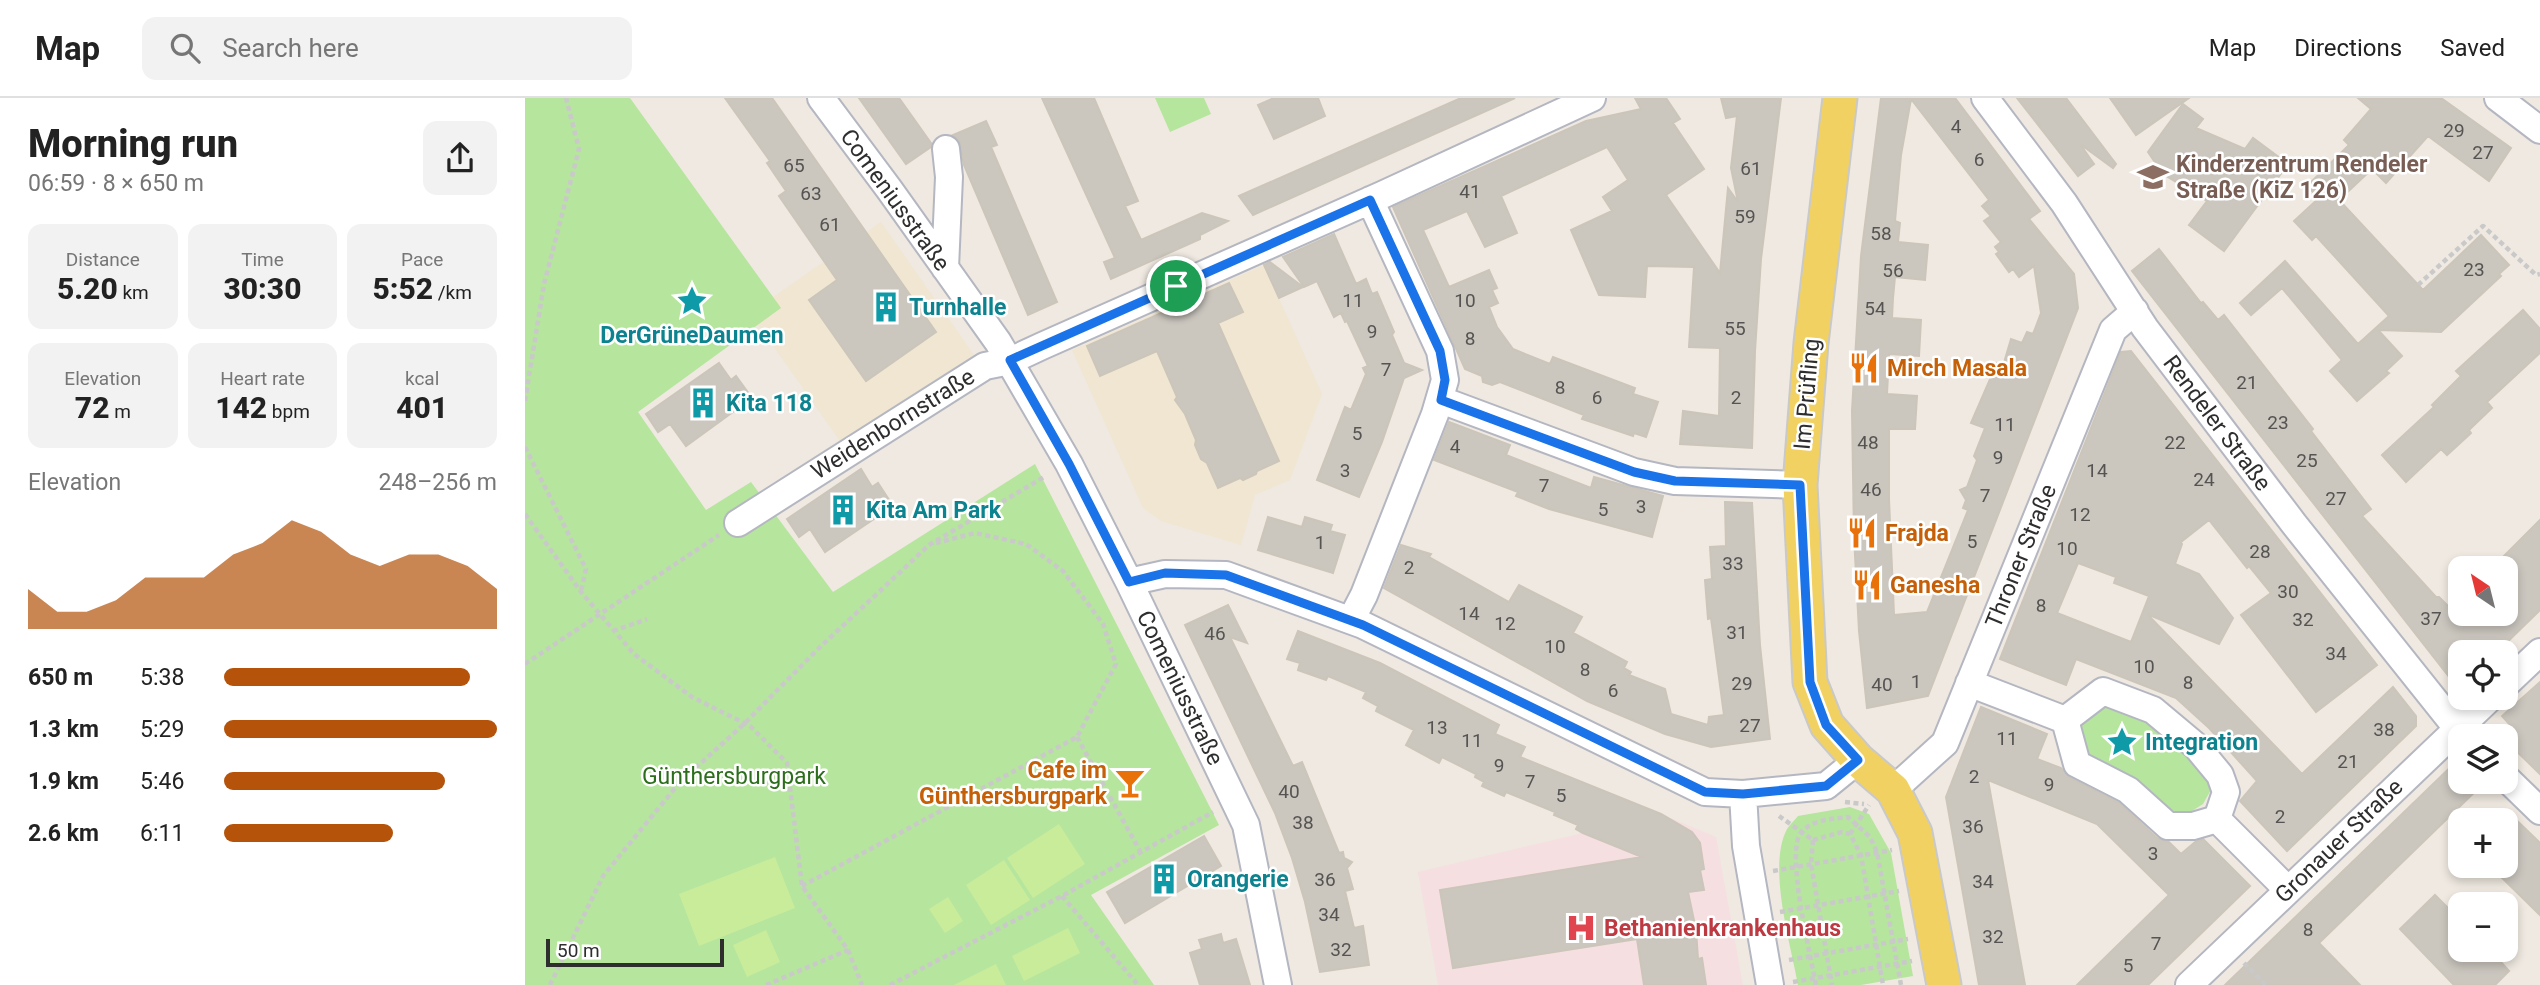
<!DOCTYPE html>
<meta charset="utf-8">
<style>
body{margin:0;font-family:Roboto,sans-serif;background:#f2f2f2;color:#222;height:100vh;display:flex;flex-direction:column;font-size:26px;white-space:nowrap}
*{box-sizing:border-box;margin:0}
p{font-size:23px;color:#767676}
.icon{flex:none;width:38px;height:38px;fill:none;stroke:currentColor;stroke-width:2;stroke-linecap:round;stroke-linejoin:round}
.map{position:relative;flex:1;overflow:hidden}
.side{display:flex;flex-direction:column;background:#fff;width:525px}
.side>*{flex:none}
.needle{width:46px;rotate:325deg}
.tools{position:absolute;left:1923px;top:458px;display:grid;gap:14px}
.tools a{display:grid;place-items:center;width:70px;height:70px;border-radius:14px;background:#fff;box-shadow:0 4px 10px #0003;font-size:35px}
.scale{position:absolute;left:21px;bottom:18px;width:178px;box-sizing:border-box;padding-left:7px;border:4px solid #2e2e2e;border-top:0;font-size:19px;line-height:24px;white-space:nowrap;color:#2e2e2e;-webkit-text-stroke:5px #fff;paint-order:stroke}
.pin{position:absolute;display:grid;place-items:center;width:60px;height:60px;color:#fff;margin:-30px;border:4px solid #fff;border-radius:50%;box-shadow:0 2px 7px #0007}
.round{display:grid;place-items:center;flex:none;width:74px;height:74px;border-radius:14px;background:#f2f2f2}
.summary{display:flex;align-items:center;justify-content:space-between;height:119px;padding:0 28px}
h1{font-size:38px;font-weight:800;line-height:52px}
.metrics{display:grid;grid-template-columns:repeat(3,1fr);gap:10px;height:119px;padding:7px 28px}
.metrics div{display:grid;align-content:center;border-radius:14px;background:#f2f2f2;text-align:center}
.metrics b{font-size:30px;font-weight:800}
.metrics small{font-size:19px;font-weight:400}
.metrics p{font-size:19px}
.chart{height:196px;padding:14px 28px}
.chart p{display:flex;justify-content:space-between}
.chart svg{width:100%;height:126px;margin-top:7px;fill:#b45309;opacity:.7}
ul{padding:0 28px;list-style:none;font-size:23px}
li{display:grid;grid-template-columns:112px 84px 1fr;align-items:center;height:52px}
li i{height:18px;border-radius:9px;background:#b45309}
header{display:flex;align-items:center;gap:42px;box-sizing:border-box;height:98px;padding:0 35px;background:#fff;border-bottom:2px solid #e0e0e0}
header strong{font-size:33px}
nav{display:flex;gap:38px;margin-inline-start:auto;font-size:24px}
.search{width:490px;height:63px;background:#f2f2f2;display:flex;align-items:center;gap:18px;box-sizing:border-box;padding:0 24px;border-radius:14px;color:#767676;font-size:26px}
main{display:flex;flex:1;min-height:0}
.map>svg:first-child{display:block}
.education{fill:#f0e6d1}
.medical{fill:#f5dfe0}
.green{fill:#b6e59e}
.pitch{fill:#c9ec9a}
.building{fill:#cbc7bf;stroke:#cbc5ba;stroke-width:2;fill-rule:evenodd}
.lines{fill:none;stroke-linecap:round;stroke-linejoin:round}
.minor-casing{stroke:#b4b7c1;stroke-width:30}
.major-casing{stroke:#c9c9c9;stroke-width:37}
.path{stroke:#c9c9c9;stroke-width:4.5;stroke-dasharray:5 3.5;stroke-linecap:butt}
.minor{stroke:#fff;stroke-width:26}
.major{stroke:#f2d163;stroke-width:33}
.route-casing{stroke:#fff;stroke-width:14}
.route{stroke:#1a73e8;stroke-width:9}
.labels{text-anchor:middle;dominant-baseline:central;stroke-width:5;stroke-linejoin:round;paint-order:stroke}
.number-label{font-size:19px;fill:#555452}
.education-label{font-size:23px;font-weight:bold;fill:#785e54;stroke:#fff;text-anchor:start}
.street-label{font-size:23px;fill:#2e2e2e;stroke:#fff}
.culture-label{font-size:23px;font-weight:bold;fill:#0d838f;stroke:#fff;text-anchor:start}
.food-label{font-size:23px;font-weight:bold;fill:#c56008;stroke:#fff;text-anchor:start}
.park-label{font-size:23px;fill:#2c6e1b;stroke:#fff}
.health-label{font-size:23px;font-weight:bold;fill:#be3a42;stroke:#fff;text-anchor:start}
</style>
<header>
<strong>Map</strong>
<div class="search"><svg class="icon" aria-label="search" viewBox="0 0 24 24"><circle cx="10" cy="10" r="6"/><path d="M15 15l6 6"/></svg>Search here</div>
<nav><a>Map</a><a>Directions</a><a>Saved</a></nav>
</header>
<main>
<section class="side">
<div class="summary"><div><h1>Morning run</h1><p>06:59 · 8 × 650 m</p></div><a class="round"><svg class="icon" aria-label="share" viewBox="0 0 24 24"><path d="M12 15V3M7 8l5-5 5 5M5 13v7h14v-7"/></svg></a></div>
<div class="metrics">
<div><p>Distance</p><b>5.20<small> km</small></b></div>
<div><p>Time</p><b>30:30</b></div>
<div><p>Pace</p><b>5:52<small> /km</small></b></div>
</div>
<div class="metrics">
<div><p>Elevation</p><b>72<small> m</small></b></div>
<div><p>Heart rate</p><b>142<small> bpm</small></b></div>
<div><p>kcal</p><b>401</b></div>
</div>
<div class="chart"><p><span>Elevation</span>248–256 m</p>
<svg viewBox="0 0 160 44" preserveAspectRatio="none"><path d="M0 44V30L10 38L20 38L30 34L40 26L50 26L60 26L70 18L80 14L90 6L100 10L110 18L120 22L130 18L140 18L150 22L160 30V44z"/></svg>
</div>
<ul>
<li><b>650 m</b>5:38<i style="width:90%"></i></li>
<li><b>1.3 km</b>5:29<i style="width:100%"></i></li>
<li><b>1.9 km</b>5:46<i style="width:81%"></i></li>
<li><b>2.6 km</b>6:11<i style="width:62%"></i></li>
</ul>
</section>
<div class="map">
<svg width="2015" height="887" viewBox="0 0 2015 887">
<rect width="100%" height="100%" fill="#efe9e1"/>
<path class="education" d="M356,124l93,133 -130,92 -94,-134z
M739,167l58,129 -32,86 -35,15 -14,50 -80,-24 -18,-13 -71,-158z"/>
<path class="medical" d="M1078,692l113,47 27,148h-305l-20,-113 161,-38z"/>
<path class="green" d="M0,0h105l151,210 -143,104 68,98 45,-28 82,110 202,-128 184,361 -128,70 63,90h-629z
M630,0h49l7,16 -41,18z
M1579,604l47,16 46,39 15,31 -9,16 -19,12 -22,-6 -71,-52 -16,-25 9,-17z
M1325,709l19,7 22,39 22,123 -52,9h-63c-7,-41 -31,-118 -11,-156 3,-5 8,-9 11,-13z"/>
<path class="pitch" d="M534,726l26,40 -52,34 -26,-40z
M250,759l20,51 -96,38 -20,-52z
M479,762l26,40 -39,25 -25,-40z
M423,799l15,24 -18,12 -16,-24z
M543,830l12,25 -56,28 -12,-25z
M241,832l14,32 -33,15 -14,-32z
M471,866l10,21h-52z"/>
<path class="building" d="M200,0h47l164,234 -70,49 -57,-81 28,-20 -58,-84 7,-5 -19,-28 3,-2z
M334,0h40l32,45v4l-25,17z
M517,0h52l44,103 -13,5 16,34 61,-27 26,8 -28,14v4l-89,40 -7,-17 11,-4z
M749,0h44l7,18 -51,23 -16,-34z
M936,0h54l-262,117 -14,-19z
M1110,0h31l14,21 -7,4 31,46 -38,26 54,78 8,-85 10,14 -7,-34 6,-52 -11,2 -5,-20h60l-20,161 -6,92 -3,97 -72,-4 3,-33 36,5 1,-68 -31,-1 5,-80 -47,-1 -2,31 -46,-2 -28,-65 41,-19 -9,-14 25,-17 -21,-33 -106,49 16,37 -32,14 -18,-36 -44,19 26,57 40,-17 8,18 -5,2 6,13 -9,4 8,20 16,22 37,15 3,-7 82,31 -2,6 25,8 -12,35 -12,-4 -1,3 -51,-17 2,-4 -84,-33 -8,3 -9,-3 -1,-6 -17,-7 -72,-162 193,-86 55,-12z
M1356,0h74l85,113 -11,8 45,55 4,34 -150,388 -61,12 -8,-77 -5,-95 -2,-125 9,-155zM1386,1l78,101 -7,6 9,10 -7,5 17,21 -6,5 4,5 -3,2 13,18 4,-3 6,8 15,-11 7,47 -8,21 -6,-2 -5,11 -11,-4 -8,27 -6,-3 -26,60 14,5 -11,28 3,4 -10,27 -7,3 6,10 -3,8 5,2 -41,102 -33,3 -5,-116v-70h26l2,-33 -30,-2 2,-40 30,2 2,-36 -29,-2 1,-20 2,-21 30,3 3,-35 -30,-3 2,-19 -5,-2 6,-66z
M1492,0h49l50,66 -3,4 -33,-24 14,20 -16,12z
M1585,0h79l-53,37z
M1833,0h83l70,50 -22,33 -61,-45 -42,47 -14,-14 -33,31 84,90 58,-55 28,30 -10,9 2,2 -60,56 -63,-2 24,26 -16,15 3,2 -32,28 -27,-30 12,-11 -60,-72 -31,27 -11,-12 45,-42 73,83 31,-28 -73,-80 -4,4 -18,-19 25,-23 -12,-12 42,-41 -5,-5 27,-31z
M1658,6l20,15 -7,9 49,21 8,-11 35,26 -64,87 -35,-26 18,-24 -44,-27 -15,-22z
M461,23l11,24 -6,2 66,155 -29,13 -64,-150 -5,-25 -6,-5z
M809,136l22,50 10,-5 6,15 5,-2 17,40 -2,3 12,28 18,7 -18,8 -22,64 -23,55 -42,-17 28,-73 6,3 15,-36 -3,-6 5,-2 -21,-45 -2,1 -4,-9 -7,4 -17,-36 -13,6 -21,-30z
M1634,151l42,54 2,-1 15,18 6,-5 89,114 -2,2 60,78 -9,7 74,81h3l17,17h50v-45h-15l49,-49v90l-44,43h-35v39l-329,-421z
M745,164l33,25 -24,11 -15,-33z
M704,185l14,29 -25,11 61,138 -22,10 -1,3 -13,6 -3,-2 -22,10 -11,-25 -6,-4 -6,-14 1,-5 -11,-26 -10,-14 2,-3 -20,-46 -57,25 -13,-30z
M1998,212l17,19v24l-53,49 5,6 -23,22 2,3 -24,22 -6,-6 -35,33 -24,-27 52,-48 -2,-2 29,-29 -5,-5z
M1606,253l246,314 -61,47 -75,-97 30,-22 -22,-27 -2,2 -38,-48 -28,22 1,2 -7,20 24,10 34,44 -14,26 -72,-30 155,160 91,-87 23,29v10l-129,125 -47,-50 17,-20 -48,-53 -33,-30 -100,-39 -10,26 -66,-26 121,-307zM1553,465l38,14 -2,6 35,13 -18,46 -74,-29z
M194,265l12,17 5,-4 16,22 -66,48 -16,-22 -12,8 -12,-18z
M924,324l61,23 -4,10 85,33 3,-11 69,19 -11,41 -103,-28 -33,-13 2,-4 -84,-32z
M336,371l11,18 6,-4 15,23 -68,46 -15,-23 -11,8 -12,-18z
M1200,404l27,1 8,142 10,94 -59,8 -46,-13 -78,-33 -203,-113 17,-43 30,9 -2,3 80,45 10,-17 63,32 -9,16 54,29 -3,6 7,4 -2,3 36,14 6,25 37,11 1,-8 15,-2 -13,-97 -3,1 -3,-39 7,-1 -2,-32 16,-1z
M743,419l34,10 3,-10 27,8 -2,6 15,4 -12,38 -75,-23z
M703,507l19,38 -17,-6 63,129 9,-4 37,91 4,-1 1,6 8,4 -5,6 6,21 -8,2 9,37 9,-2 6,39 -49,7 -15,-70 -13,-44 -17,-45 -90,-188z
M773,533l82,32 119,62 -4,9 30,13 -5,10 141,57 31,18 8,11 4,26 -4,1 4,20 -16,2 8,38 2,29 4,-1 4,27h-62l-7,-46 -184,29 -13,-78 202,-33 -59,-24 -7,-4 2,-4 -24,-10 1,-3 -49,-20 -2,4 -22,-10 2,-4 -9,-5 1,-3 -34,-17 -3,6 -33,-18 8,-15 -38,-19 2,-5 -15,-8 3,-6 -38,-16 -2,4 -28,-10 2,-7 -13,-4z
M2015,584v92l-34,-33v-4h-3l10,-9 -11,-12z
M1456,609l66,27 -10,25 24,9 9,10 49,25 38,35 12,4 12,12 14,-12 8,-3 47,47 -102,99h-71l92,-90 -72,-71 -109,-44 37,205h-46l-33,-188z
M1936,659v25h24l-166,161 41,42h-135z
M1981,712l34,33v72l-50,-49h16z
M679,738l17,30 -96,57 -18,-31z
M1910,797l26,26v29h29l19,21 -14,14h-41l-54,-56z
M696,836l2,9 13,-4 14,46h-50l-10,-32 12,-4 -3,-9z"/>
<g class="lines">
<g class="minor-casing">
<path id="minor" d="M296,0l68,91 109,153 71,122 60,118 117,243 32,160
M1460,0l79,105 81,125 149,196 170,213
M1973,0l42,32
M420,170l4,-91 -3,-28
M916,302l193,72 41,9 125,4
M213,425l247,-157 25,-5 32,-15 340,-151 210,-97
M604,484l36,-8 61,1 137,50 342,167 38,2 83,-8 32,-26
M826,522l13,-25 71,-181 10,-34 -5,-29 -70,-151
M1444,585l96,37
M1981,586l34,-32
M1578,593l50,19 43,36 24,29 6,17 -9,27 -24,7h-25l-40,-36 -51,-26 -12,-44z
M1981,680l34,33
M1368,692l52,-47 168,-413 22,-19
M1218,696l3,52 24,139
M1692,721l71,71
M1664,887l301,-287"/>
</g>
<g class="major-casing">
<path id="major" d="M1315,0l-29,245 -11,142 10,197 17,43 31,35 35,30 22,43 29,152"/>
</g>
<path class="path" d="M1893,187l65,-59 53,49 4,-1
M0,303l19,-117 35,-135 -13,-51
M0,349l61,122 -5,22
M0,416l56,78 53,62 58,43 58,29 37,37 15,123 46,64 14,35
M88,533l34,-12
M0,566l194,-129
M552,639l63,114
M1320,704l19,2
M1254,718l34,24
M1325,736l19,-29
M1288,742l29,-8 8,2 11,21 22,130
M1288,742l-2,24 21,121
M1248,773l119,-21
M277,788l275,-149 39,-73 -13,-40 -40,-53 -37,-27 -51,-11 -39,10
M537,798l76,89
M1255,814l119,-21
M1264,862l119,-21
M1719,865l22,22
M1268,884l119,-21
M25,887l53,-109 77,-94 64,-58 75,-76 110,-103 115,-68
M241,887l82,-35
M365,887l172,-89 151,-84
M1291,887c-5,-28 -32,-137 -14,-154 13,-12 30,-12 46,-14l22,20 7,15 24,133"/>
<use href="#minor" class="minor"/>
<use href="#major" class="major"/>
</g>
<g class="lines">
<g class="route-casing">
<path id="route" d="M845,102l70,151 5,29 -4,20 193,72 41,9 125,4 10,197 16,43 32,35 -32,26 -83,8 -38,-2 -342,-167 -137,-50 -61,-2 -36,9 -60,-118 -59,-104z"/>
</g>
<use href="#route" class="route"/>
</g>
<defs>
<g id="school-bare" transform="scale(2.415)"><path d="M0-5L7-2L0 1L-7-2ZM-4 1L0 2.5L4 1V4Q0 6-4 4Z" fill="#8d6e63" stroke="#fff" stroke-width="2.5" paint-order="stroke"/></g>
<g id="sight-bare" transform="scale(2.415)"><path d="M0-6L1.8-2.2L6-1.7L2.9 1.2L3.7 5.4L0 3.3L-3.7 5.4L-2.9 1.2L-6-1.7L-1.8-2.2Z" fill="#0f9aa8" stroke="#fff" stroke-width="2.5" paint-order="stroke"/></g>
<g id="building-bare" transform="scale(2.415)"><path d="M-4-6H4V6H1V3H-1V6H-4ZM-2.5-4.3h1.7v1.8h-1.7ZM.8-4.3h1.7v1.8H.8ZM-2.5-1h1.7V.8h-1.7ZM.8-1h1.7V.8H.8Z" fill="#0f9aa8" stroke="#fff" stroke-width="2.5" paint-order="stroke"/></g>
<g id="restaurant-bare" transform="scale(2.415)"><path d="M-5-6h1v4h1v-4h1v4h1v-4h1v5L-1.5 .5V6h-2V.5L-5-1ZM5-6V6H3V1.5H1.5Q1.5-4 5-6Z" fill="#e8710a" stroke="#fff" stroke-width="2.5" paint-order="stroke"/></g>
<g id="bar-bare" transform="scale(2.415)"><path d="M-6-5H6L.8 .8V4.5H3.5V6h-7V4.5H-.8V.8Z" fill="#e8710a" stroke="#fff" stroke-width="2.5" paint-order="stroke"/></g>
<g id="hospital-bare" transform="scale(2.415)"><path d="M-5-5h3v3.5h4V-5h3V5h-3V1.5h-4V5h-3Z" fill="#e0444e" stroke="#fff" stroke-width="2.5" paint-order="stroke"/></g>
</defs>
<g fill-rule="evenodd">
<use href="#school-bare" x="1628" y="79"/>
<use href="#sight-bare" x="167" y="203"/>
<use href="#building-bare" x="361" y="209"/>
<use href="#restaurant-bare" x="1339" y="270"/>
<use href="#building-bare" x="178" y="305"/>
<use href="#building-bare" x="318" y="412"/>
<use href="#restaurant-bare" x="1337" y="435"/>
<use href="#restaurant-bare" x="1342" y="487"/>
<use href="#sight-bare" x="1597" y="644"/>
<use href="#bar-bare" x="605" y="685"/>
<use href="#building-bare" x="639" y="781"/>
<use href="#hospital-bare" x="1056" y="830"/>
</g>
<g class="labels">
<g class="number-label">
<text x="1431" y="28">4</text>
<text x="1929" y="32">29</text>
<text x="1958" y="54">27</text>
<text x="1454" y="61">6</text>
<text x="269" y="67">65</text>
<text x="1226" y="70">61</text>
<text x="945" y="93">41</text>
<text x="286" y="95">63</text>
<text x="1220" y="118">59</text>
<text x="305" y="126">61</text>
<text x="1356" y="135">58</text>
<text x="1949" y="171">23</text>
<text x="1368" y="172">56</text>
<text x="828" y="202">11</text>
<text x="940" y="202">10</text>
<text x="1350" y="210">54</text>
<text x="1210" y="230">55</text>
<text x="847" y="233">9</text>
<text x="945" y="240">8</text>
<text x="861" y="271">7</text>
<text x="1722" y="284">21</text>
<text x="1035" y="289">8</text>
<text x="1072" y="299">6</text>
<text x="1211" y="299">2</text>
<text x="1753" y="324">23</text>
<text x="1480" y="326">11</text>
<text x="832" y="335">5</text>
<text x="1343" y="344">48</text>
<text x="1650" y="344">22</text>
<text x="930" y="348">4</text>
<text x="1473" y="359">9</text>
<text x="1782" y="362">25</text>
<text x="820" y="372">3</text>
<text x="1572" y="372">14</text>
<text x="1679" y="381">24</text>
<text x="1019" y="387">7</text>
<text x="1346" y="391">46</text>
<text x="1460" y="397">7</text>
<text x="1811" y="400">27</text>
<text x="1116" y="408">3</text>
<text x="1078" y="411">5</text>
<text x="1555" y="416">12</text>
<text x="1447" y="443">5</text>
<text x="795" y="444">1</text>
<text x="1542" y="450">10</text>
<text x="1735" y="453">28</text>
<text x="1208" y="465">33</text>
<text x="884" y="469">2</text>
<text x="1763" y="493">30</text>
<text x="1516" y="507">8</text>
<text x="944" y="515">14</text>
<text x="1906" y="520">37</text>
<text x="1778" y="521">32</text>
<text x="980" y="525">12</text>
<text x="1212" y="534">31</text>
<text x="690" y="535">46</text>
<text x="1030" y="548">10</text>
<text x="1811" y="555">34</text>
<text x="1619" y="568">10</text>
<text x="1060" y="571">8</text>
<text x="1391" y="583">1</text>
<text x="1663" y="584">8</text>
<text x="1217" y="585">29</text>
<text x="1357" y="586">40</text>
<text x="1088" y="592">6</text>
<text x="1225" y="627">27</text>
<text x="912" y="629">13</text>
<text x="1859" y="631">38</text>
<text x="1482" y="640">11</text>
<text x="947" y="642">11</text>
<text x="1823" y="663">21</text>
<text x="974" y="667">9</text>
<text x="1449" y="678">2</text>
<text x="1005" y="683">7</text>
<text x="1524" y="686">9</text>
<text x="764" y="693">40</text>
<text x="1036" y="697">5</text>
<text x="1755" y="718">2</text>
<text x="778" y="724">38</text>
<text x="1448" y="728">36</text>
<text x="1628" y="755">3</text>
<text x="800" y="781">36</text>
<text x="1458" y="783">34</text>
<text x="804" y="816">34</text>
<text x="1783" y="831">8</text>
<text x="1468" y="838">32</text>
<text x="1631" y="845">7</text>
<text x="816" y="851">32</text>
<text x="1603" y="867">5</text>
</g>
<g class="education-label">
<text x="1651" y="66">Kinderzentrum Rendeler<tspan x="1651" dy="26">Straße (KiZ 126)</tspan></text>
</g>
<g class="street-label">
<text transform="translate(370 102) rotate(54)">Comeniusstraße</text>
<text transform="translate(1282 296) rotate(-85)">Im Prüfling</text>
<text transform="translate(1692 325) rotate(53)">Rendeler Straße</text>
<text transform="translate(368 326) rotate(-32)">Weidenbornstraße</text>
<text transform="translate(1496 458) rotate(-68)">Throner Straße</text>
<text transform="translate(655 590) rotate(64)">Comeniusstraße</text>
<text transform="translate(1814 743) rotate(-44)">Gronauer Straße</text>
</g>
<g class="culture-label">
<text x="384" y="209">Turnhalle</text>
<text x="167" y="237" text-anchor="middle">DerGrüneDaumen</text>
<text x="201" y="305">Kita 118</text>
<text x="341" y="412">Kita Am Park</text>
<text x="1620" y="644">Integration</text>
<text x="662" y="781">Orangerie</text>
</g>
<g class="food-label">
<text x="1362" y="270">Mirch Masala</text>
<text x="1360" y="435">Frajda</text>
<text x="1365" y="487">Ganesha</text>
<text x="582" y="672" text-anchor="end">Cafe im<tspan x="582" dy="26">Günthersburgpark</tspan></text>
</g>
<g class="park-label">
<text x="209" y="678">Günthersburgpark</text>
</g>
<g class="health-label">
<text x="1079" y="830">Bethanienkrankenhaus</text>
</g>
</g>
</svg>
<div class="tools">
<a><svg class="needle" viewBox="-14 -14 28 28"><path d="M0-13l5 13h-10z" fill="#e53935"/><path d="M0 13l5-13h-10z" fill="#767676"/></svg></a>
<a><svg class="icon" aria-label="locate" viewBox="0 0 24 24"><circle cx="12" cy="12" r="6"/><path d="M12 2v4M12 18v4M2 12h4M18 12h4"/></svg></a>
<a><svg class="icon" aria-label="layers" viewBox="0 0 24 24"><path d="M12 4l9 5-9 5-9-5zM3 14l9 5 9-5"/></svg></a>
<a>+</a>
<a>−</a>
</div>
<div class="scale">50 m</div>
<div class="pin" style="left:651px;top:188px;background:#1e9e55"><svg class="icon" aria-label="arrive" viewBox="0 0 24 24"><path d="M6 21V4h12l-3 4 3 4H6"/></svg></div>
</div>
</main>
